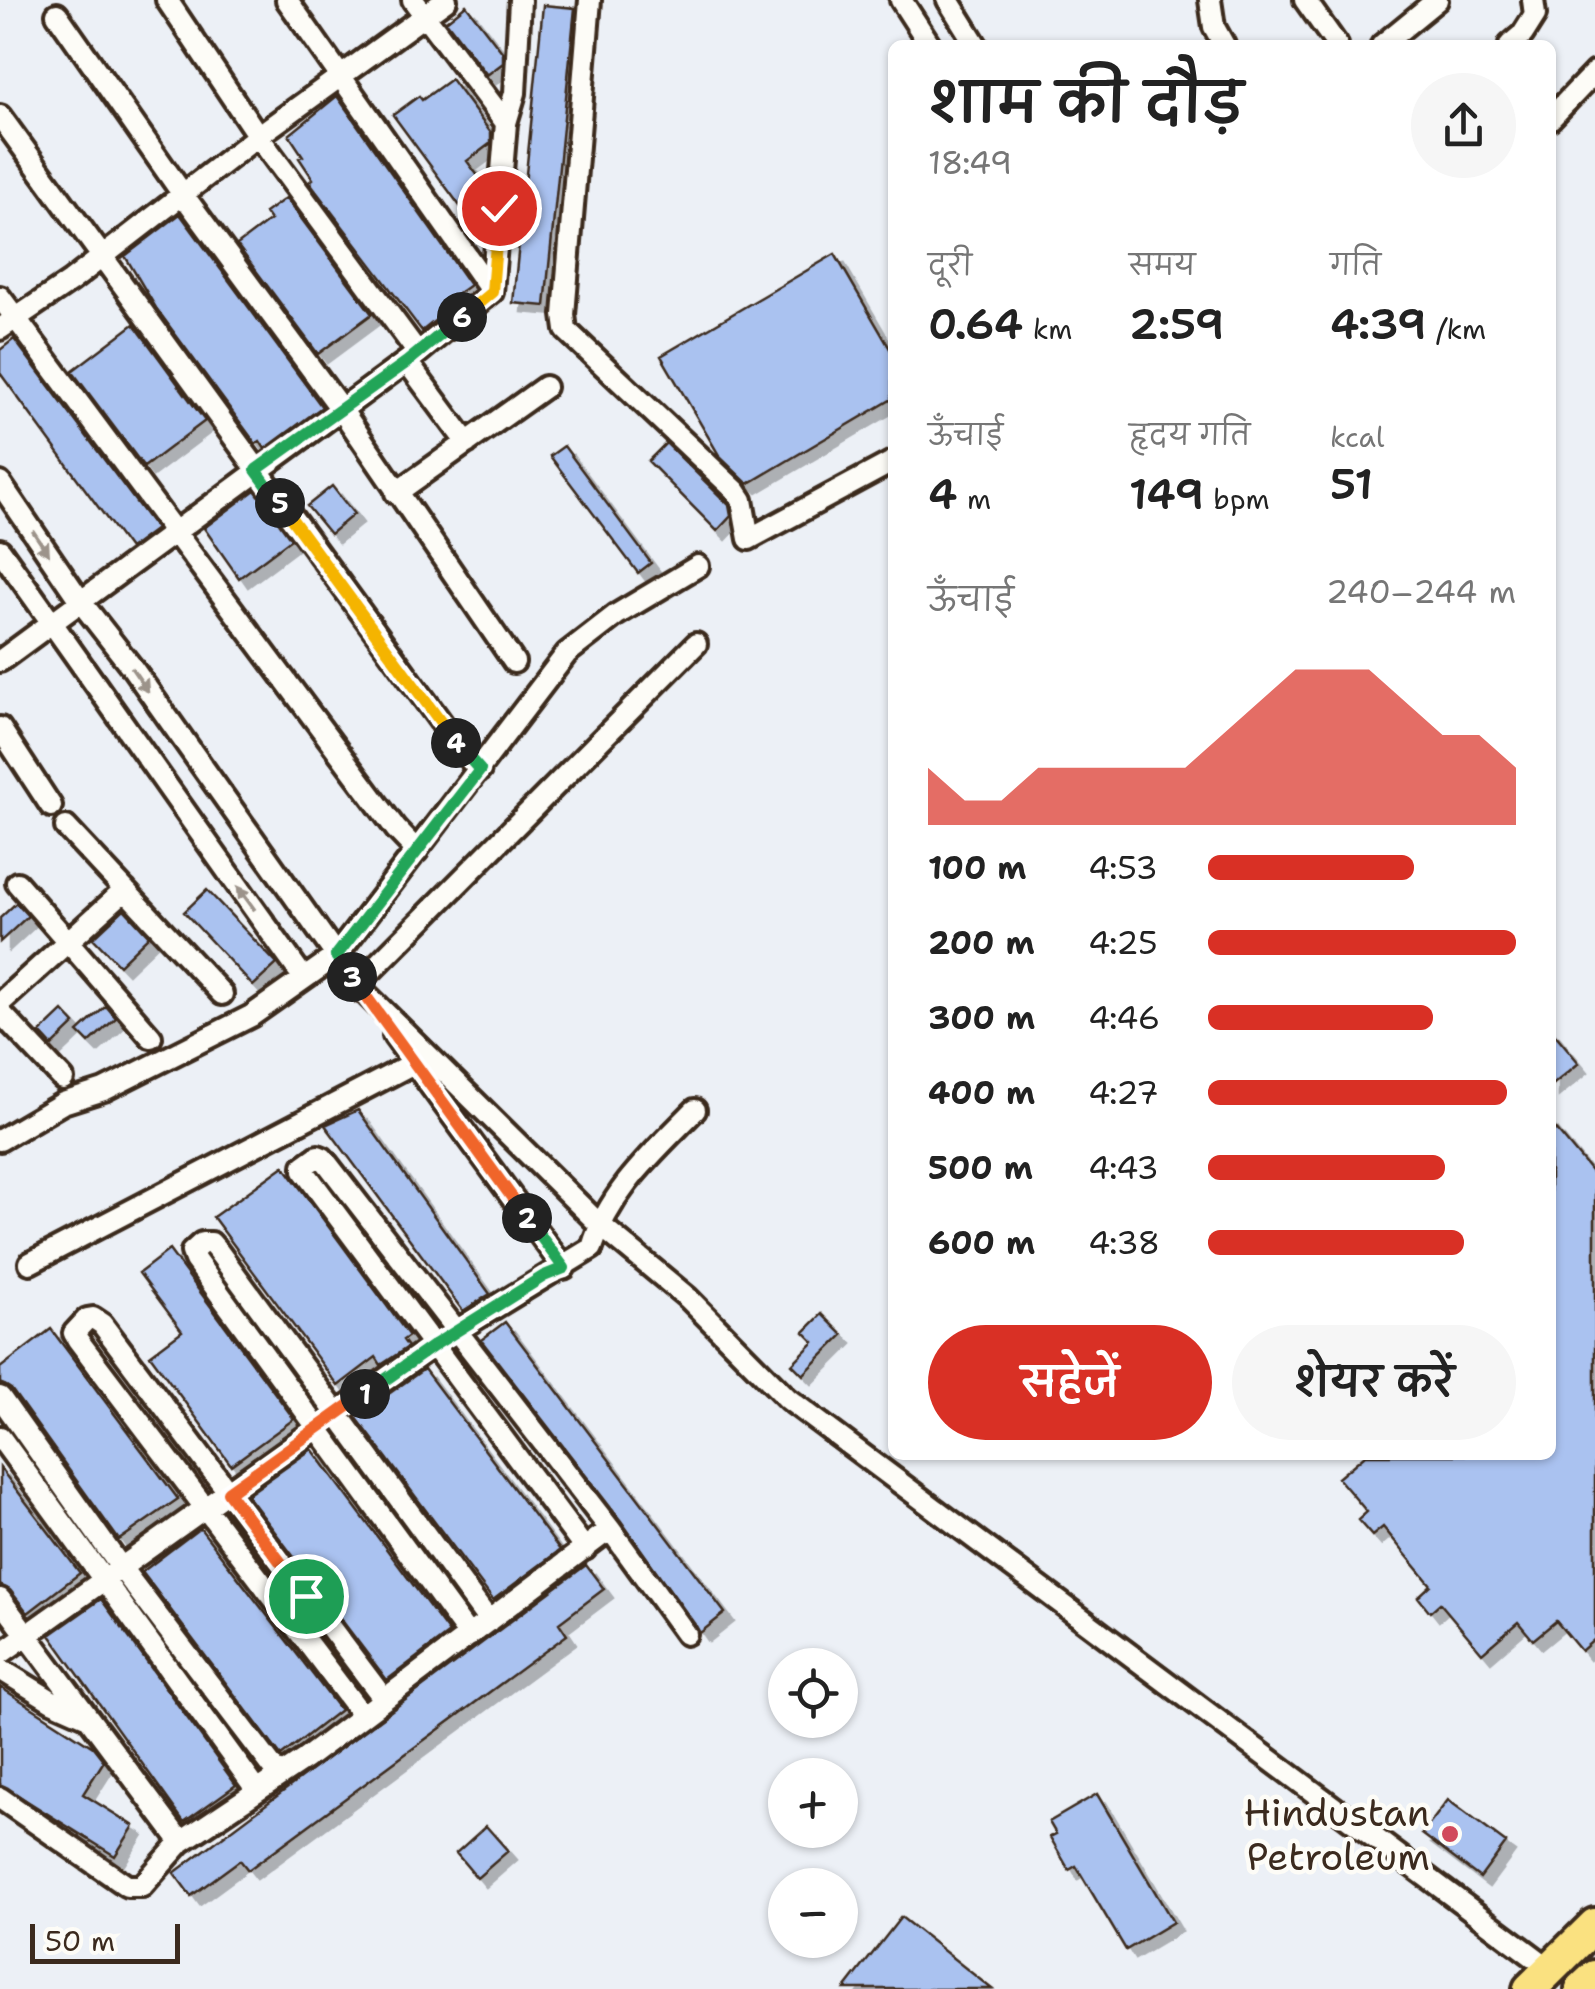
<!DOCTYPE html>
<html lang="hi">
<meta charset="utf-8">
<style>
body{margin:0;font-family:"Shantell Sans","Playpen Sans Deva",sans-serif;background:#f6f6f6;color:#222;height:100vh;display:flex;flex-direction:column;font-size:38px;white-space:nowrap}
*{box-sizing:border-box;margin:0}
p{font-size:32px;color:#767676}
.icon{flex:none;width:55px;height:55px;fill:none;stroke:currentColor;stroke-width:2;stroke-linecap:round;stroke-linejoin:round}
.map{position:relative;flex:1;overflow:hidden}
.side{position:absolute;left:888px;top:40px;width:668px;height:1420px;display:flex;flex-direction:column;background:#fff;border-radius:15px;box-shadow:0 2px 8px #0004}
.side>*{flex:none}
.tools{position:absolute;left:768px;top:1648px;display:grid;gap:20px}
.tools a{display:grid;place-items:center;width:90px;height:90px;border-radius:50%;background:#fff;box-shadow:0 2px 8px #0004;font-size:50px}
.scale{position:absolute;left:30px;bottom:25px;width:150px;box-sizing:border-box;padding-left:10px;border:5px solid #3b2a1e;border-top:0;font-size:28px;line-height:35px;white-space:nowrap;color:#3b2a1e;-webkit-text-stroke:8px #fdfcf7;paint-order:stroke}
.pin{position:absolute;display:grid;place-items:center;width:85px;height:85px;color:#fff;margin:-42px;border:5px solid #fff;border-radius:50%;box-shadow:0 2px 10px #0007}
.km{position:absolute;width:50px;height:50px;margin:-25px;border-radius:50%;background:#222;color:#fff;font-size:28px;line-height:50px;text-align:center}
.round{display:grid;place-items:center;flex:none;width:105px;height:105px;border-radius:52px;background:#f6f6f6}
.overview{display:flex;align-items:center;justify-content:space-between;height:170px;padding:0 40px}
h1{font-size:55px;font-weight:600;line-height:75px}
.figures{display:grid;grid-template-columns:repeat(3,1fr);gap:15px;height:170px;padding:10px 40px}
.figures div{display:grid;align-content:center}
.figures b{font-size:42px;font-weight:600}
.figures small{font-size:28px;font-weight:400}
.figures p{font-size:28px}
.chart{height:280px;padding:20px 40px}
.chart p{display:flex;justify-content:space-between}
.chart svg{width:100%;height:180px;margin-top:10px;fill:#d93025;opacity:.7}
.cta{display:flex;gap:20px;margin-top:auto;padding:20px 40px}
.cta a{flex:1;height:115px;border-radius:60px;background:#d93025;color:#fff;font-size:40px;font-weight:600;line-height:115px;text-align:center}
.cta a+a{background:#f6f6f6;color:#222}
ul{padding:0 40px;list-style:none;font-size:32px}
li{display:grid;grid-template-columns:160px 120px 1fr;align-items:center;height:75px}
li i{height:25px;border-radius:12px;background:#d93025}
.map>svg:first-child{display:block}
.building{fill:#aac2f0;stroke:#3b2a1e;stroke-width:2.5;filter:url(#shadow)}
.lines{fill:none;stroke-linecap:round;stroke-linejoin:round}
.street-casing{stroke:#3b2a1e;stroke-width:28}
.primary-casing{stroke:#3b2a1e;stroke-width:40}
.street{stroke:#fdfcf7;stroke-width:20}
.primary{stroke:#fae180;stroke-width:32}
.oneway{fill:#9c938a}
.split-1-casing{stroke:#fff;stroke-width:20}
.split-2-casing{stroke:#fff;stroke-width:20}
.split-3-casing{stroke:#fff;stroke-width:20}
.split-4-casing{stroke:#fff;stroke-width:20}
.split-5-casing{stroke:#fff;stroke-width:20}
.split-6-casing{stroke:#fff;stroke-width:20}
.split-7-casing{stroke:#fff;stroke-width:20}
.split-1{stroke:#f0652b;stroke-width:12}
.split-2{stroke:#22a559;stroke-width:12}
.split-3{stroke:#f0652b;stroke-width:12}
.split-4{stroke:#22a559;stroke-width:12}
.split-5{stroke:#f5b400;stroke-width:12}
.split-6{stroke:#22a559;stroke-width:12}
.split-7{stroke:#f5b400;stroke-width:12}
.poi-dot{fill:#d1495b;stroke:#fdfcf7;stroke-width:4}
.labels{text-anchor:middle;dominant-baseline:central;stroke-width:9;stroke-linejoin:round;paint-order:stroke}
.poi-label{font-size:38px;fill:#3b2a1e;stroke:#fdfcf7;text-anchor:end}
</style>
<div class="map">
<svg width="1595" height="1989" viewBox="0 0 1595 1989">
<defs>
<filter id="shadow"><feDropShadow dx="9" dy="9" stdDeviation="0" flood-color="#0004"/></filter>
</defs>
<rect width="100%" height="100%" fill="#ecf0f6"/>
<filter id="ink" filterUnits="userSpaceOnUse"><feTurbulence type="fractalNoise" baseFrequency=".01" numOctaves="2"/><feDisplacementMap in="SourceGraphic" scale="20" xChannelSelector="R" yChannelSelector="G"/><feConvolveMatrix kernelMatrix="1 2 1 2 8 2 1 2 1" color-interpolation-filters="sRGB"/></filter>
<g filter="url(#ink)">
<path class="building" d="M466,5l37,48v10l-16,12 -41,-54z
M543,5l32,3 -30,298 -32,-3z
M451,79l40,54v10l-24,18 20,27 -2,23 -14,10 -78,-106 26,-19 3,4z
M337,96l133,189 -28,20 5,6 -25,20 -113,-149 4,-3 -14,-21 4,-2 -14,-21z
M286,198l86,116 -54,40 -81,-109 33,-25 -5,-7z
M180,214l142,193 -57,42 -5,-8 -4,3 -100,-136 -31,-52z
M835,254l57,98v47l-144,85 -28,-27 -59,-101z
M134,324l71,97 -61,46 -72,-96z
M14,339l142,190 -27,20 -129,-176v-23z
M666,443l63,62 2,11 -14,15 -69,-70z
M564,446l87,117 -13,10 -88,-117z
M332,486l22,28 -24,20 -23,-28z
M255,490l36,49 -52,39 -35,-50z
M207,890l70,74 -24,22 -69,-74z
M16,903l12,13 -28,26v-24z
M124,909l25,27 -30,29 -26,-27z
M106,1006l10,12 -27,25 -11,-11z
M63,1011l12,13 -23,22 -12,-13z
M1550,1028l29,35 -29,24z
M358,1110l132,184 -27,17 -138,-186z
M1550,1122l45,54v463l-14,12 -25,-30 -23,19 -15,-18 -36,31 -42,-50 -10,9 -12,-15 13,-12 -48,-58 -11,9 -14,-16 9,-8 -29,-34 27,-23h185z
M284,1166l125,170 -6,4 5,7 -27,18 -5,-8 -38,29 -125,-169z
M169,1250l125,169 -63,46 -81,-110 32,-24 -43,-58z
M822,1314l21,21 -40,40 -11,-11 22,-22 -10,-10z
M505,1322l220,291 -25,20 -79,-112 -140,-181z
M51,1329l127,170 -59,41 -108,-151 -11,-6v-15z
M424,1369l136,181 -67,50 -137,-183z
M312,1449l137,184 -62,47 -140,-185z
M0,1468l80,105 -52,40 -18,-23 -10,-5z
M200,1528l140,182 -59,46 -139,-184z
M586,1565l18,24 -45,34 8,12 -319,235 -8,-10 -49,36 -17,-23z
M101,1599l135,186 -52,37 -134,-187z
M0,1687l93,60 11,14 -21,33 51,32 -19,30 -115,-72z
M1097,1794l76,128 -47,28 -50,-84 -7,4 -19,-33 6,-3 -7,-12z
M1448,1800l58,43 -26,35 -58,-44z
M486,1826l22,25 -31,27 -21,-25z
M901,1917l91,72h-147z"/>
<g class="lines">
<g class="street-casing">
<path id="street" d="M167,0l91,136 160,217
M287,0l205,292
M413,0l93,123
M590,0l-26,315 2,15 170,161 6,9 7,39 143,-77
M901,0l29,45
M948,0l28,45
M1210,0l4,27 10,18
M1305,0l32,45
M57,14l127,182 157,213 173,253
M1382,45l55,-45
M1510,45l13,-11 12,-19 -2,-15
M0,116l462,635 18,19
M1550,119l45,-47
M0,297l396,532 21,22
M0,329l71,-48 187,-145 188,-136
M407,362l60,81
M0,483l81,119 50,64 231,326
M396,493l149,-106
M0,550c102,142 201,286 303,427
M696,644l-339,341 242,239 89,74 100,101 762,570
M0,661l418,-308 74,-61 14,-169 9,-30 5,-93
M0,728l51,78
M66,827l156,167
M17,883l134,154
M0,1003l125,-113
M0,1012l63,67
M394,1036l170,232
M0,1140l63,-37 41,-13 147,-74 85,-60 231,-303 49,-38 82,-49
M30,1263l384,-200
M0,1397l122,172 156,205
M0,1437l256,352
M585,1549l-281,-378v-5l14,-10 5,2 287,371 76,105
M0,1599l181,243
M469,1636l-274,-376 -3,-8 10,-9h9l6,7 272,371
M0,1654l435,-310 157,-96c17,-57 62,-96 103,-138
M0,1669l52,32 34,15
M362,1715l-284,-375 -4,-7 13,-14 6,-1 9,6 282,375
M0,1798l127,88h15l39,-44 124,-83 305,-230"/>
</g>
<g class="primary-casing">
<path id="primary" d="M1530,1989l65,-64
M1582,1989l13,-12"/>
</g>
<use href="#street" class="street"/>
<use href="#primary" class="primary"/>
</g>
<defs><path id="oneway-solid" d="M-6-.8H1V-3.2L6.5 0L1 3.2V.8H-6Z" transform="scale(2.5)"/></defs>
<g class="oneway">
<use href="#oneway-solid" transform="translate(41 543) rotate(56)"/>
<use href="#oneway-solid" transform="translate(140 680) rotate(55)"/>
<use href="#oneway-solid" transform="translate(246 898) rotate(-126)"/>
</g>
</g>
<g class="lines" filter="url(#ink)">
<g class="split-1-casing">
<path id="split-1" d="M306,1596l-78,-104 137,-98"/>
</g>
<g class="split-2-casing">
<path id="split-2" d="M365,1394l71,-50 108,-68 20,-8 -37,-50"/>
</g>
<g class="split-3-casing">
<path id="split-3" d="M352,977l175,241"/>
</g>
<g class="split-4-casing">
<path id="split-4" d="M352,977l-16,-21 144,-186 -24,-27"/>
</g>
<g class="split-5-casing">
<path id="split-5" d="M280,503l176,240"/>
</g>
<g class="split-6-casing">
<path id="split-6" d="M280,503l-24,-33 151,-108 55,-45"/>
</g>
<g class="split-7-casing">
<path id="split-7" d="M462,317l30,-25 7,-84"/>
</g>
<use href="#split-1" class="split-1"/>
<use href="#split-2" class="split-2"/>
<use href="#split-3" class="split-3"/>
<use href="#split-4" class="split-4"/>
<use href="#split-5" class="split-5"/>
<use href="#split-6" class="split-6"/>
<use href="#split-7" class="split-7"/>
</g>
<circle class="poi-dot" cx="1450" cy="1834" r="10"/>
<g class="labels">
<g class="poi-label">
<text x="1430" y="1812">Hindustan<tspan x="1430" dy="44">Petroleum</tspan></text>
</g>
</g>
</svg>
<div class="tools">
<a><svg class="icon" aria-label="locate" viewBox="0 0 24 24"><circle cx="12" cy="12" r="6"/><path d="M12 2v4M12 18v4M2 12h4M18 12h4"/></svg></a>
<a>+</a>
<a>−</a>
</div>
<div class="scale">50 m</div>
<div class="pin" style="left:306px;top:1596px;background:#1e9e55"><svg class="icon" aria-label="arrive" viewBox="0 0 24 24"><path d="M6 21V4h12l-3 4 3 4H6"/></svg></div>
<div class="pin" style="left:499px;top:208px;background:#d93025"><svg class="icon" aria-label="check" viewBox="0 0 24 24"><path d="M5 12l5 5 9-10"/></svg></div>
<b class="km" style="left:365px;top:1394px">1</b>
<b class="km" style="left:527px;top:1218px">2</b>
<b class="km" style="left:352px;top:977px">3</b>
<b class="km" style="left:456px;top:743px">4</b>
<b class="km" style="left:280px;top:503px">5</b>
<b class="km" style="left:462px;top:317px">6</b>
<section class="side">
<div class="overview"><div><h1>शाम की दौड़</h1><p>18:49</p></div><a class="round"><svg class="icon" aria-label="share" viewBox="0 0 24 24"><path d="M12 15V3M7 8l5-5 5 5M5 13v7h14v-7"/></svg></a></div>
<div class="figures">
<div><p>दूरी</p><b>0.64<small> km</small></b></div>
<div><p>समय</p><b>2:59</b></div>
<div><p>गति</p><b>4:39<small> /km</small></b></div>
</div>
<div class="figures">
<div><p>ऊँचाई</p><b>4<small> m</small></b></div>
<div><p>हृदय गति</p><b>149<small> bpm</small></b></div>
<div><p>kcal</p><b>51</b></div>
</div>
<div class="chart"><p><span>ऊँचाई</span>240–244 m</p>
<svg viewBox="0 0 160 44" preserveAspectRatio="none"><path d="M0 44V30L10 38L20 38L30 30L40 30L50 30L60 30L70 30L80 22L90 14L100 6L110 6L120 6L130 14L140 22L150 22L160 30V44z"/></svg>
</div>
<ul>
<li><b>100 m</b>4:53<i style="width:67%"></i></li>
<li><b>200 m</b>4:25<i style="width:100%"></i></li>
<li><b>300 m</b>4:46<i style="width:73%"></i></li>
<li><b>400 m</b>4:27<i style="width:97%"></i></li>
<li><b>500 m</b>4:43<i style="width:77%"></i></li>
<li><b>600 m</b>4:38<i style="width:83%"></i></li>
</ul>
<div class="cta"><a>सहेजें</a><a>शेयर करें</a></div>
</section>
</div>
